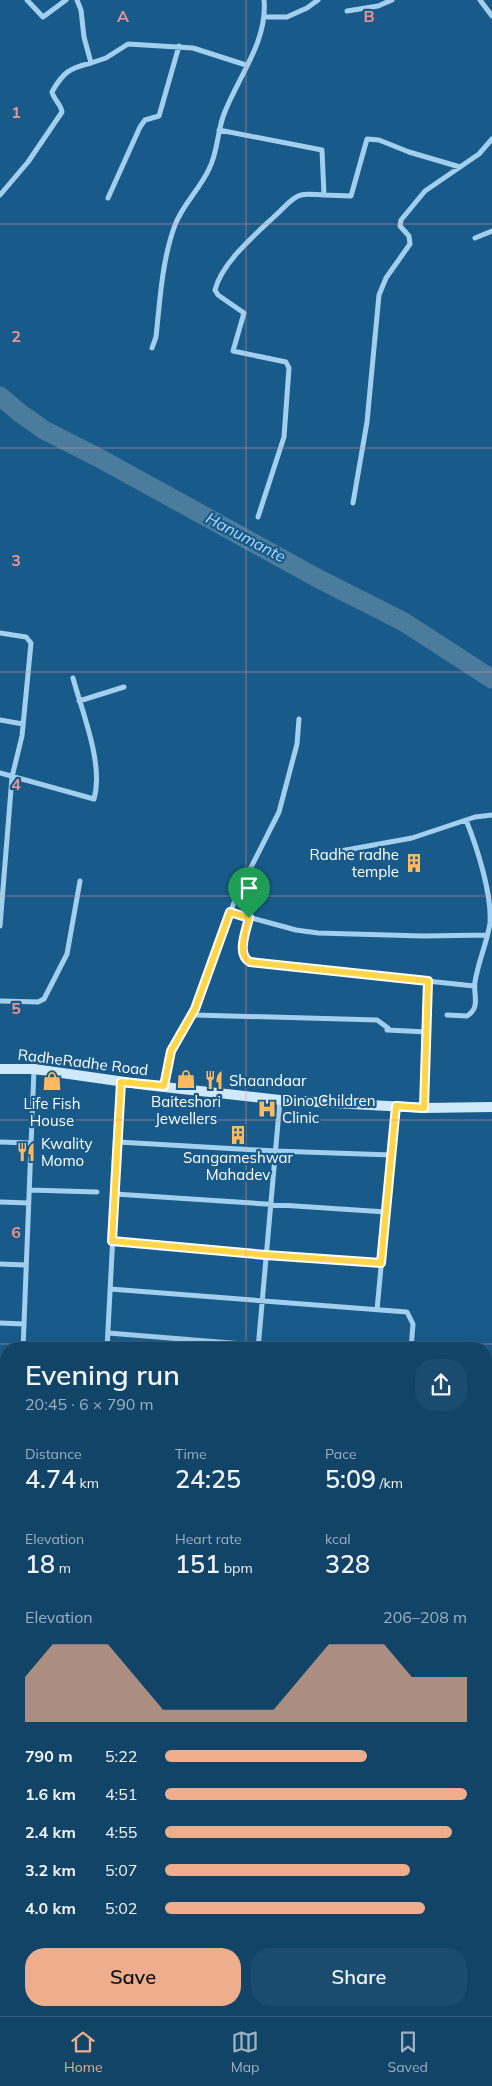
<!DOCTYPE html>
<meta charset="utf-8">
<style>
body{margin:0;font-family:Mulish,sans-serif;background:#1b4b6e;color:#f1f3f6;height:100vh;display:flex;flex-direction:column;font-size:19px;white-space:nowrap}
*{box-sizing:border-box;margin:0}
p{font-size:16px;color:#9cb0c0}
.icon{flex:none;width:28px;height:28px;fill:none;stroke:currentColor;stroke-width:2;stroke-linecap:round;stroke-linejoin:round}
.map{position:relative;flex:1;overflow:hidden}
.side{position:absolute;left:0px;top:1342px;width:492px;height:674px;display:flex;flex-direction:column;background:#124468;border-radius:20px 20px 0 0;box-shadow:0 5px 20px #0002,0 0 0 1px #315c7c}
.side>*{flex:none}
.pin{position:absolute;display:grid;place-items:center;width:42px;height:42px;color:#fff;margin:-51px -21px;border-radius:50% 50% 50% 0;rotate:-45deg;box-shadow:0 0 5px #0007}
.pin .icon{rotate:45deg}
.round{display:grid;place-items:center;flex:none;width:52px;height:52px;border-radius:20px;background:#1b4b6e}
.headline{display:flex;align-items:center;justify-content:space-between;height:85px;padding:0 25px}
h1{font-size:28px;font-weight:600;line-height:38px}
.metrics{display:grid;grid-template-columns:repeat(3,1fr);gap:8px;height:85px;padding:5px 25px}
.metrics div{display:grid;align-content:center}
.metrics b{font-size:25px;font-weight:600}
.metrics small{font-size:14px;font-weight:400}
.metrics p{font-size:14px}
.chart{height:140px;padding:10px 25px}
.chart p{display:flex;justify-content:space-between}
.chart svg{width:100%;height:90px;margin-top:5px;fill:#eead8d;opacity:.7}
.action{display:flex;gap:10px;margin-top:auto;padding:10px 25px}
.action a{flex:1;height:58px;border-radius:20px;background:#eead8d;color:#111;font-size:20px;font-weight:600;line-height:58px;text-align:center}
.action a+a{background:#1b4b6e;color:#f1f3f6}
ul{padding:0 25px;list-style:none;font-size:16px}
li{display:grid;grid-template-columns:80px 60px 1fr;align-items:center;height:38px}
li i{height:12px;border-radius:6px;background:#eead8d}
.dock{display:flex;justify-content:space-around;align-items:center;height:70px;border-top:1px solid #315c7c;background:#124468;font-size:14px;color:#9cb0c0}
.dock a{display:grid;justify-items:center;gap:2px}
.dock .on{color:#eead8d}
.map>svg:first-child{display:block}
.lines{fill:none;stroke-linecap:round;stroke-linejoin:round}
.river{stroke:#4b7c9e;stroke-width:19}
.street{stroke:#a2cfee;stroke-width:5}
.secondary{stroke:#cfe8fa;stroke-width:10}
.route-casing{stroke:#fff;stroke-width:10}
.route{stroke:#ffd54a;stroke-width:6}
.grid{fill:none;stroke:#ea9494;stroke-width:1;stroke-opacity:0.55}
.labels{text-anchor:middle;dominant-baseline:central;stroke-width:4.5;stroke-linejoin:round;paint-order:stroke}
.poi-label{font-size:15px;fill:#fff;stroke:#185b8a;text-anchor:start}
.street-label{font-size:15px;fill:#fff;stroke:#185b8a}
.water-label{font-size:16px;font-style:italic;fill:#add9f5;stroke:#185b8a}
.grid-label{font-size:16px;text-anchor:middle;font-weight:bold;fill:#ea9494;stroke:#185b8a;stroke-width:4.5;stroke-linejoin:round;paint-order:stroke}
</style>
<div class="map">
<svg width="492" height="2016" viewBox="0 0 492 2016">
<rect width="100%" height="100%" fill="#185b8a"/>
<g class="lines">
<path class="river" d="M0,396l20,17 24,17 57,29 218,120 85,43 88,57"/>
<path class="street" d="M27,0l16,17 23,-17
M77,0l4,10 3,27 7,26 15,-5 22,-14 65,4 53,17
M480,0l12,16
M347,11l31,-5 14,-6
M264,17h23l20,-9 11,-8
M219,130l103,20 2,45c-7,0 -16,-2 -23,0 -9,2 -17,13 -24,19 -20,19 -55,48 -62,76l3,5 26,18 -11,38 53,11 3,6 -5,69 -26,80
M0,195l28,-33 34,-50c-1,-8 -8,-12 -10,-20 11,-20 18,-24 39,-29
M324,195l27,1 16,-57 12,1 30,12 51,15
M108,198l32,-71 5,-7 14,-4 20,-70
M475,238l17,-7
M152,348l4,-11c4,-37 6,-77 19,-112 8,-21 25,-36 34,-56 9,-17 8,-37 15,-55 14,-37 44,-73 40,-114
M353,503l14,-81 12,-127 7,-17 24,-34 -1,-8 -9,-10 1,-6 24,-29 54,-37 13,-15
M0,633l26,4 5,6 -9,93 -10,41 -12,149
M79,701l45,-14
M0,720l23,4
M0,773l94,26c10,-35 -12,-87 -21,-121
M313,856l99,-18 63,-21 17,-2
M230,912l66,18 22,3 105,3 64,-1
M249,918l-7,36 3,6 5,2 224,24
M0,1001l38,1 6,-3 23,-45 13,-73
M195,1009v6l182,5 11,8 -1,2 40,2
M447,1015l20,1c14,-9 6,-20 8,-34 3,-20 12,-39 15,-59 2,-29 -13,-76 -24,-103
M164,1087l7,-36 24,-42 41,-112 43,-85 18,-68 2,-25
M424,1108l4,-127
M0,1142l31,1
M118,1142l157,9 117,4
M30,1190l67,2
M115,1194l271,18
M0,1202l29,1
M112,1241l154,14 115,8
M0,1264l26,1
M110,1289l297,23 6,12 -2,25
M377,1310l19,-203
M0,1323l24,1
M108,1333l199,16
M23,1349l11,-280
M107,1349l14,-267
M258,1349l22,-249
M0,1384h6
M0,1458h6
M0,1534h6
M486,1590h6
M486,1649l6,1
M0,1652h6
M486,1672l6,-8
M0,1765l6,-1
M0,1822l6,-13
M0,1845l6,2
M486,1967l6,7
M37,2010v6
M102,2010v6
M170,2010v6
M223,2016v-6
M271,2016v-6
M333,2016v-6"/>
<path class="secondary" d="M0,1069h34l112,16 134,15 144,8 68,-1"/>
</g>
<g class="lines">
<g class="route-casing">
<path id="route" d="M230,912l19,6c-3,13 -13,37 1,44l178,19 -4,127 -28,-2 -15,157 -115,-8 -154,-14 9,-159 43,4 7,-35 24,-42z"/>
</g>
<use href="#route" class="route"/>
</g>
<path class="grid" d="M246,0v1349M0,224h492M0,448h492M0,672h492M0,896h492M0,1120h492M0,1344h492M0,1568h6M486,1568h6M0,1792h6M486,1792h6M246,2010v6"/>
<defs>
<g id="building-bare" transform="scale(1.5)"><path d="M-4-6H4V6H1V3H-1V6H-4ZM-2.5-4.3h1.7v1.8h-1.7ZM.8-4.3h1.7v1.8H.8ZM-2.5-1h1.7V.8h-1.7ZM.8-1h1.7V.8H.8Z" fill="#ffb95f" stroke="#185b8a" stroke-width="2.5" paint-order="stroke"/></g>
<g id="shop-bare" transform="scale(1.5)"><path d="M-5-2.5h2.3a2.7 3.5 0 0 1 5.4 0H5L5.5 6h-11ZM-1.5-2.5h3a1.5 2.3 0 0 0-3 0Z" fill="#ffb95f" stroke="#185b8a" stroke-width="2.5" paint-order="stroke"/></g>
<g id="restaurant-bare" transform="scale(1.5)"><path d="M-5-6h1v4h1v-4h1v4h1v-4h1v5L-1.5 .5V6h-2V.5L-5-1ZM5-6V6H3V1.5H1.5Q1.5-4 5-6Z" fill="#ffb95f" stroke="#185b8a" stroke-width="2.5" paint-order="stroke"/></g>
<g id="hospital-bare" transform="scale(1.5)"><path d="M-5-5h3v3.5h4V-5h3V5h-3V1.5h-4V5h-3Z" fill="#ffb95f" stroke="#185b8a" stroke-width="2.5" paint-order="stroke"/></g>
</defs>
<g fill-rule="evenodd">
<use href="#building-bare" x="414" y="863"/>
<use href="#shop-bare" x="186" y="1079"/>
<use href="#restaurant-bare" x="214" y="1080"/>
<use href="#shop-bare" x="52" y="1081"/>
<use href="#hospital-bare" x="267" y="1109"/>
<use href="#building-bare" x="238" y="1135"/>
<use href="#restaurant-bare" x="26" y="1152"/>
</g>
<g class="labels">
<g class="poi-label">
<text x="399" y="854" text-anchor="end">Radhe radhe<tspan x="399" dy="17">temple</tspan></text>
<text x="229" y="1080">Shaandaar</text>
<text x="282" y="1100">Dino Children<tspan x="282" dy="17">Clinic</tspan></text>
<text x="186" y="1101" text-anchor="middle">Baiteshori<tspan x="186" dy="17">Jewellers</tspan></text>
<text x="52" y="1103" text-anchor="middle">Life Fish<tspan x="52" dy="17">House</tspan></text>
<text x="41" y="1143">Kwality<tspan x="41" dy="17">Momo</tspan></text>
<text x="238" y="1157" text-anchor="middle">Sangameshwar<tspan x="238" dy="17">Mahadev</tspan></text>
</g>
<g class="street-label">
<text transform="translate(83 1062) rotate(7)">RadheRadhe Road</text>
</g>
<g class="water-label">
<text transform="translate(246 537) rotate(28)">Hanumante</text>
</g>
</g>
<g class="grid-label">
<text x="123" y="22">A</text>
<text x="369" y="22">B</text>
<text x="16" y="118">1</text>
<text x="16" y="342">2</text>
<text x="16" y="566">3</text>
<text x="16" y="790">4</text>
<text x="16" y="1014">5</text>
<text x="16" y="1238">6</text>
</g>
</svg>
<div class="pin" style="left:249px;top:918px;background:#1e9e55"><svg class="icon" aria-label="arrive" viewBox="0 0 24 24"><path d="M6 21V4h12l-3 4 3 4H6"/></svg></div>
<section class="side">
<div class="headline"><div><h1>Evening run</h1><p>20:45 · 6 × 790 m</p></div><a class="round"><svg class="icon" aria-label="share" viewBox="0 0 24 24"><path d="M12 15V3M7 8l5-5 5 5M5 13v7h14v-7"/></svg></a></div>
<div class="metrics">
<div><p>Distance</p><b>4.74<small> km</small></b></div>
<div><p>Time</p><b>24:25</b></div>
<div><p>Pace</p><b>5:09<small> /km</small></b></div>
</div>
<div class="metrics">
<div><p>Elevation</p><b>18<small> m</small></b></div>
<div><p>Heart rate</p><b>151<small> bpm</small></b></div>
<div><p>kcal</p><b>328</b></div>
</div>
<div class="chart"><p><span>Elevation</span>206–208 m</p>
<svg viewBox="0 0 160 44" preserveAspectRatio="none"><path d="M0 44V22L10 6L20 6L30 6L40 22L50 38L60 38L70 38L80 38L90 38L100 22L110 6L120 6L130 6L140 22L150 22L160 22V44z"/></svg>
</div>
<ul>
<li><b>790 m</b>5:22<i style="width:67%"></i></li>
<li><b>1.6 km</b>4:51<i style="width:100%"></i></li>
<li><b>2.4 km</b>4:55<i style="width:95%"></i></li>
<li><b>3.2 km</b>5:07<i style="width:81%"></i></li>
<li><b>4.0 km</b>5:02<i style="width:86%"></i></li>
</ul>
<div class="action"><a>Save</a><a>Share</a></div>
</section>
</div>
<nav class="dock">
<a class="on"><svg class="icon" aria-label="home" viewBox="0 0 24 24"><path d="M3 11l9-7 9 7M6 9v11h12V9"/></svg>Home</a>
<a><svg class="icon" aria-label="map" viewBox="0 0 24 24"><path d="M3 6l6-2 6 2 6-2v14l-6 2-6-2-6 2zM9 4v14M15 6v14"/></svg>Map</a>
<a><svg class="icon" aria-label="saved" viewBox="0 0 24 24"><path d="M7 4h10v16l-5-4-5 4z"/></svg>Saved</a>
</nav>
